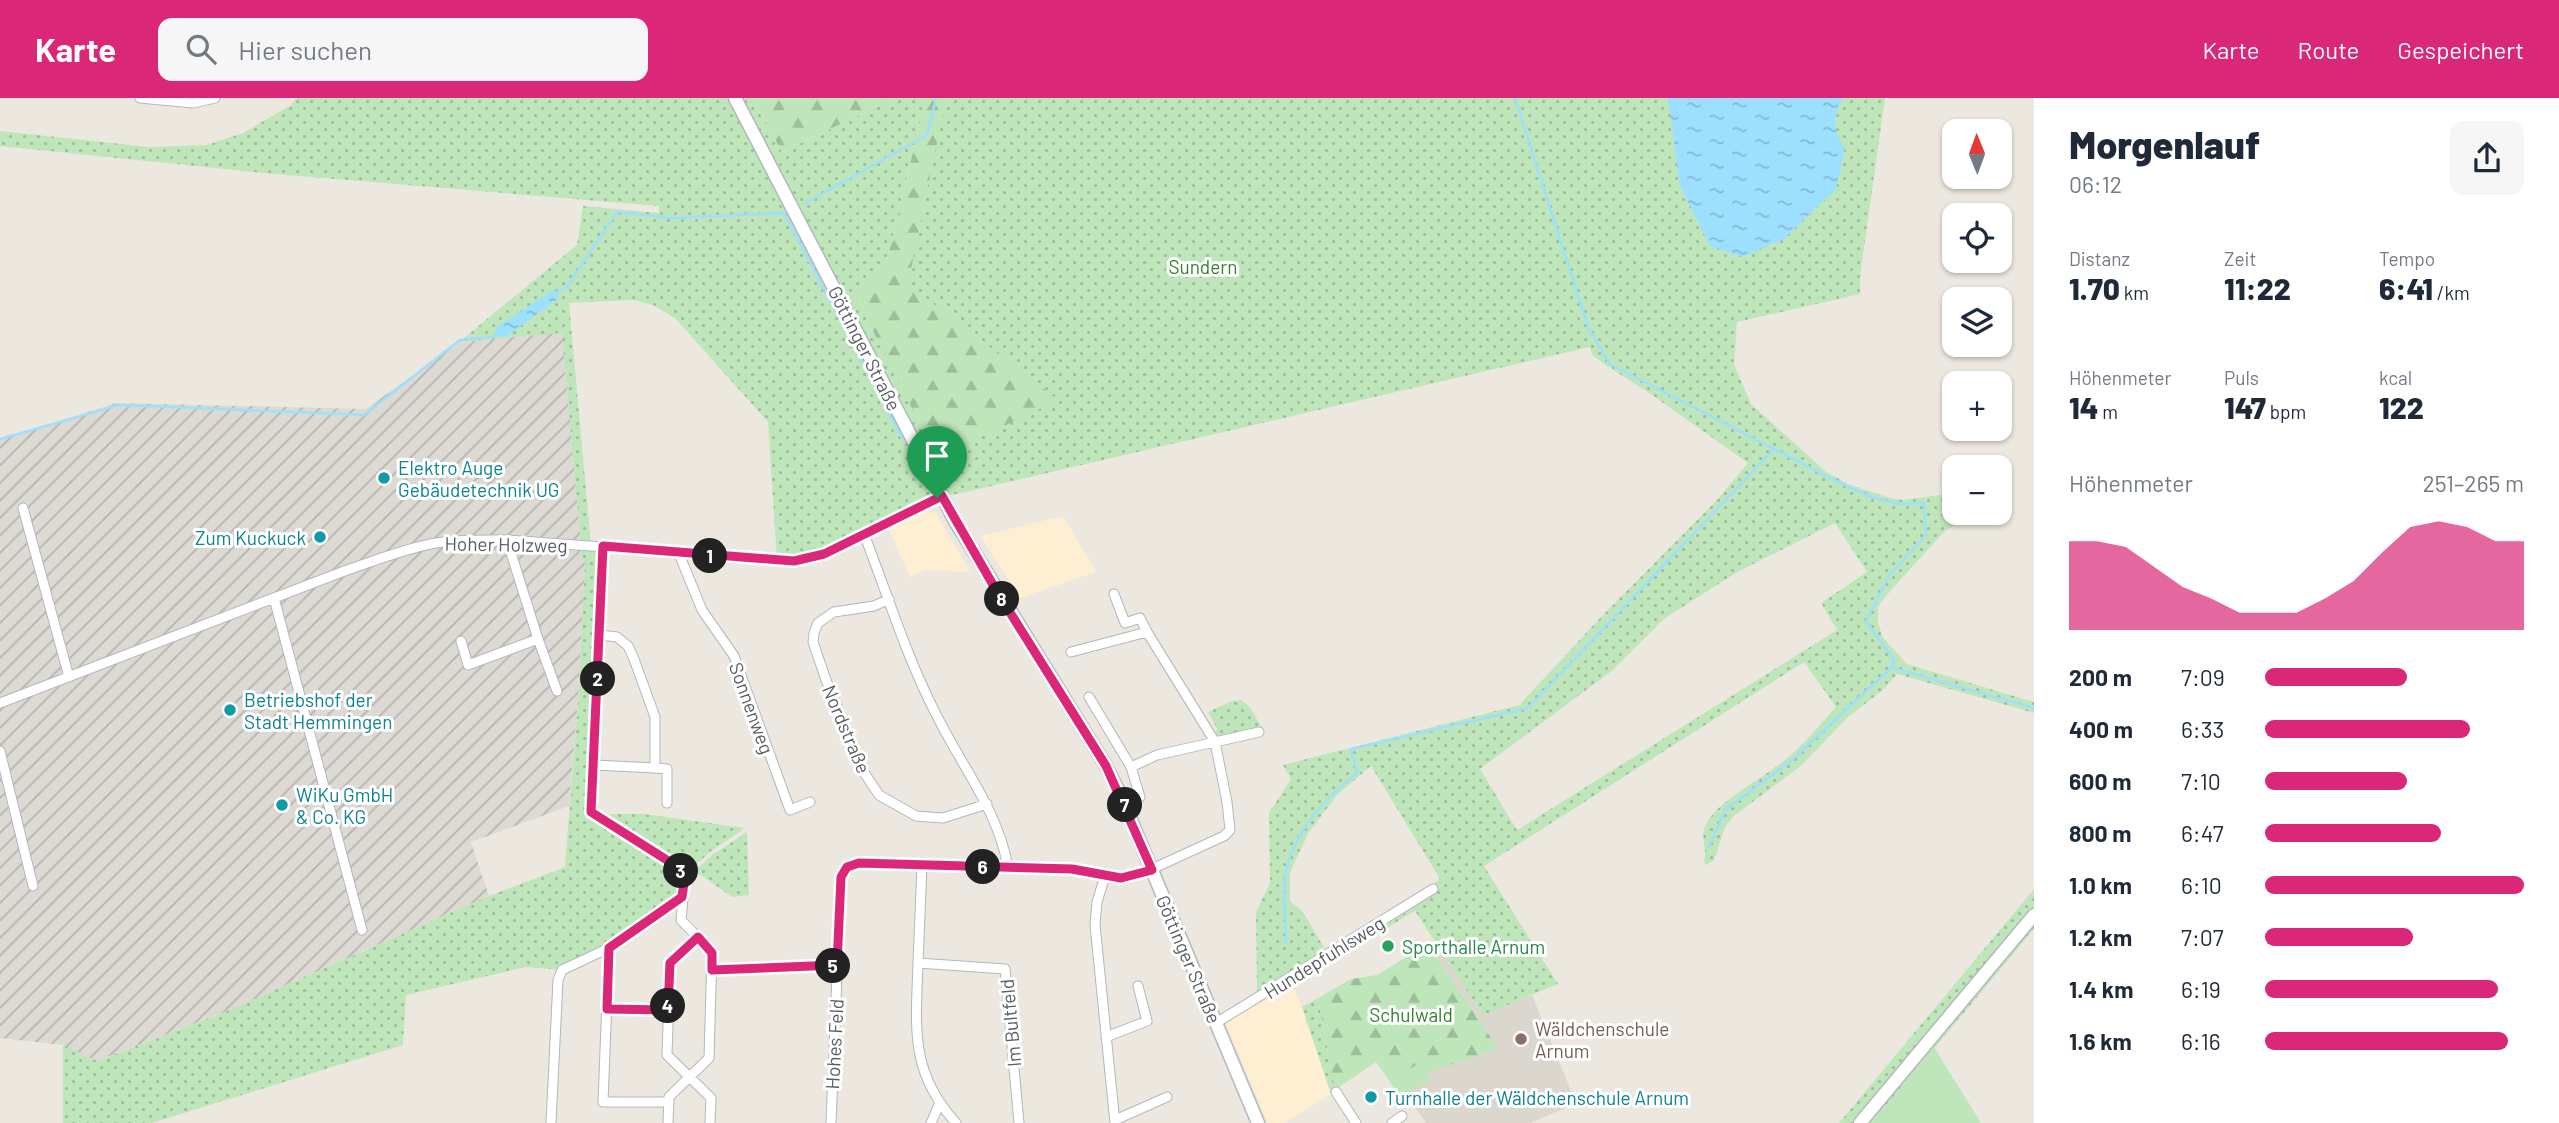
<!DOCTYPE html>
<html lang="de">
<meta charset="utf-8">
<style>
body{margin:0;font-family:Barlow,sans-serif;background:#f6f6f7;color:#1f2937;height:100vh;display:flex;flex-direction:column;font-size:26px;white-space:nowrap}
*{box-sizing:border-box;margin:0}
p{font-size:23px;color:#747a83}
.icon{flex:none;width:38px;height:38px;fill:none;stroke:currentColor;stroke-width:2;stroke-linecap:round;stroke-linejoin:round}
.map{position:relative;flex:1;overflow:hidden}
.drawer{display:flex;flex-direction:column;background:#fff;width:525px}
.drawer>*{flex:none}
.needle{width:46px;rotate:359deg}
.controls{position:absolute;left:1942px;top:21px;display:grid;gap:14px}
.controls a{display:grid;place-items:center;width:70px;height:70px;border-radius:14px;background:#fff;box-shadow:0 2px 5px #0004;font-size:35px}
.pin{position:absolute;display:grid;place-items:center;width:60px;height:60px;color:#fff;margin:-72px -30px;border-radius:50% 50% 50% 0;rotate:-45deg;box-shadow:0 0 7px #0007}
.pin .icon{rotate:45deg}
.km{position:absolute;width:35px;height:35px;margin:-18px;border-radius:50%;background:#222;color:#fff;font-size:19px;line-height:35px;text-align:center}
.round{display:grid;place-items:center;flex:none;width:74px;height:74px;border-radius:14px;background:#f6f6f7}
.overview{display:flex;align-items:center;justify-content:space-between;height:119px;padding:0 35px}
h1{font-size:38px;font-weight:800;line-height:52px}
.stats{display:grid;grid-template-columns:repeat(3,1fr);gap:10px;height:119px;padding:7px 35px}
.stats div{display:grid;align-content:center}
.stats b{font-size:30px;font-weight:800}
.stats small{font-size:19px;font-weight:400}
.stats p{font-size:19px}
.chart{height:196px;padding:14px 35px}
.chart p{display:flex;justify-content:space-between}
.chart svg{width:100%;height:126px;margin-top:7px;fill:#db2777;opacity:.7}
ul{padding:0 35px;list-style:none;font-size:23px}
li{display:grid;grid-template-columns:112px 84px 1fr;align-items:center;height:52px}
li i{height:18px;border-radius:9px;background:#db2777}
header{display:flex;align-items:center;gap:42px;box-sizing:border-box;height:98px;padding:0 35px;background:#db2777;color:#fff}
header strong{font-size:33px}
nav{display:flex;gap:38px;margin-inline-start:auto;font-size:24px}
.search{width:490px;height:63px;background:#f6f6f7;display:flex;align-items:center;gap:18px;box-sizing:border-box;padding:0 24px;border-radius:14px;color:#747a83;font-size:26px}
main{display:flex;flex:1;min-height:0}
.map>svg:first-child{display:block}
.commercial{fill:#ffefd2}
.industrial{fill:url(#industrial-furrows)}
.education{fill:#dcd7ce}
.grass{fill:url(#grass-dots);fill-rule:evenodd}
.forest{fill:url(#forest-firs)}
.garden{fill:#bfe6ba}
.water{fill:url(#water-ripples)}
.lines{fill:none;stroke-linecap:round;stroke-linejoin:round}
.stream{stroke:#9ddfff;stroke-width:2.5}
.street-casing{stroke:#b3b7bb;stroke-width:11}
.secondary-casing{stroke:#b3b8bd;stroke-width:15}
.street{stroke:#fff;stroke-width:9}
.secondary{stroke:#fff;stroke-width:12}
.route-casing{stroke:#fff;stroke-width:14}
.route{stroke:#db2777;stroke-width:9}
.culture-dot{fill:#0f9aa8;stroke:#fff;stroke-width:2.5}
.leisure-dot{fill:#2e9e5b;stroke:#fff;stroke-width:2.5}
.education-dot{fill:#8d6e63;stroke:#fff;stroke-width:2.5}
.labels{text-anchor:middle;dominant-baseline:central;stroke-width:6;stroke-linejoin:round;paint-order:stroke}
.park-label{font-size:19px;fill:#35812f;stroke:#fff}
.street-label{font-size:19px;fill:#585d61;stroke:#fff}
.culture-label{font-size:19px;fill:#0d838f;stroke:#fff;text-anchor:start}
.leisure-label{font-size:19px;fill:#27864d;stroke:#fff;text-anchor:start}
.education-label{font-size:19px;fill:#785e54;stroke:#fff;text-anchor:start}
</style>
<header>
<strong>Karte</strong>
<div class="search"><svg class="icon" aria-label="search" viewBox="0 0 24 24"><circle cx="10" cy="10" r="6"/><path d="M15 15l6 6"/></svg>Hier suchen</div>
<nav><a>Karte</a><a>Route</a><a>Gespeichert</a></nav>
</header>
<main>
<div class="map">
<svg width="2034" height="1025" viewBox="0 0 2034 1025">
<defs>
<pattern id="industrial-furrows" width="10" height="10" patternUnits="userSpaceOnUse" patternTransform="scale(1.75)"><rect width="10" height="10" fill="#dddad4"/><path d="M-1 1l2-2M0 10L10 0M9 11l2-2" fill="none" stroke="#b6b4af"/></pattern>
<pattern id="grass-dots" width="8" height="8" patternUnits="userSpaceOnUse" patternTransform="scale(1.75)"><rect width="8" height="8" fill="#bfe6ba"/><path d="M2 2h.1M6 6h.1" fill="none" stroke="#9ebe9b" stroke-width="1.8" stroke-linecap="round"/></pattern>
<pattern id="forest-firs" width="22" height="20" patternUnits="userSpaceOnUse" patternTransform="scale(1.75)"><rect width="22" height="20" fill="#bfe6ba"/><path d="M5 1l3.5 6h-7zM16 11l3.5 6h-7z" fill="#9ebe9b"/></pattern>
<pattern id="water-ripples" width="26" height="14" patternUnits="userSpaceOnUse" patternTransform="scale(1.75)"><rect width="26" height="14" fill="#9ddfff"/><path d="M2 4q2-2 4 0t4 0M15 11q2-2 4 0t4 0" fill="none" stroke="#83b8d2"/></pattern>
</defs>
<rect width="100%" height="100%" fill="#ece8df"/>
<path class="commercial" d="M926,414l10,1 34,59 -45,-2 -15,7 -21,-47z
M1063,418l33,56 -76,26 -39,-62z
M1291,883l15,36 -1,3 15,35 11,39 -47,29h-16l-43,-101z"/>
<path class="industrial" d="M562,234l19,213 4,17 -6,126 -10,118 -98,36 18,54 -269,118 -124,47 -33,-16 -63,-7v-598l116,-37 250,6 93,-67z"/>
<path class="education" d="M1434,843l49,73 49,-19 44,108 -45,20h-105l-14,-20 -5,3 -17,-24 28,-18 80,-16 -70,-104z"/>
<path class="grass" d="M296,0h457l29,54 113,-54h31l-42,174 13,32 35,-206h773l130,36 1,-22 7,-14h42l-25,178v18l-123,28 -3,42 17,40 74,67 23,13 42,14 12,2 53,-7v20h20l-31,19 -52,57 -14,17v17l5,15 24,26 127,38v11l-137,-39 -14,16 -35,27 -46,48 -67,50 -10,12 -11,33 -8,5 -2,-4c4,-13 -5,-24 2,-37 14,-26 62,-48 85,-69 16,-14 30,-32 45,-48l-32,-45 -320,204 74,118 -75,31 -68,-104 -56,34 -1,-3 55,-34 -4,-9 31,-20 -69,-113 -33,28 -29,38 -19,40v29l13,11 23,39 -69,44 -1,-83 14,-29 -1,-70 22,-34 -8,-14 236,-60 82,-88 115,-116 32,-38 -103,-73 -35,-22 -18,-13 -2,-8 -633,147 -15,2 -118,58 -47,6 -9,-138 -93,-104 -22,-13 -20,-5 -64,3 22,242 12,1 -12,265 90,58 1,28 -73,51 -47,22 -36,-3 -120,28 -3,50 -251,78h-89v-78l34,16 123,-47 269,-118 76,-29 14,-179 6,-126 -6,-8 2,-9 -19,-212 -103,9 118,-97 6,-39 76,7v-7l-396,-33 -263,-27v-15l149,16 58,-2 36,-12 48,-28zM1835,425l32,49 -46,31 16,27 -320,200 -37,-61 133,-99 52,-52 74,-47z
M1241,602l9,7 13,23 -40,9 -7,-5 1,-6 -9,-16 24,-11z
M604,716h40l101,14 -35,24 -18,16z
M747,734l2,63 -17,2 -37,-26 17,-16z
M2034,791v40l-162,194h-33z
M1318,900l17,91 -4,5 -29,-87z"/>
<path class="forest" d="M753,0h142l-113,54z
M926,0h20l-38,186 150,116 -121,58 -84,-167 31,-19z
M1428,846l70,104 -73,26 -7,-10 -28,18 -14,-20 -41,28 -17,-92 33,-19 26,-4z"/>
<path class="garden" d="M1934,949l47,76h-109z
M1418,966l12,16 -29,18 -11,-16z"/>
<path class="water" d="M1668,0h175c-10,21 -11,31 2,50l-9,41 -52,50 -42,18 -32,-11 -30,-60z
M555,191l4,9 -52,38 -14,1 5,-11z"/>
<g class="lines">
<path class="stream" d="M1515,0l73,229 22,37 222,115 39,18 27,7 26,-1 2,32 -36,39 -24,47 28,39 -2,7 -101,94 -65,48 -17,37
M804,106l123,-69 9,-37
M557,194l10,-5 50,-75 54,6 113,-5 118,225
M0,341l119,-34 245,10 96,-75 33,-3
M1893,570l141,40
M1286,845c0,-22 -4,-50 0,-71 7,-39 41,-76 71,-99l-6,-24 177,-41 246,-259"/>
<g class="street-casing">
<path id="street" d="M140,0l53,5 22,-5
M23,410l46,169
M864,436c24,62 43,125 74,184 25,50 60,93 70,149
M507,442l31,99 19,52
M603,448l-12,266 90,57 4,7 -4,44 31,32 -3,106 -40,39 -1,26
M679,456l23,56 32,46 56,154 20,-8
M1114,496l11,29 15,-5 7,14
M274,500l88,332
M889,501l-15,7 -40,6 -16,11 -4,10 -1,9 13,38 39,94 14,21 37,21 27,2 44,-14
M461,543l7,24 70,-26
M1071,554l76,-20 68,110 44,-10
M0,605l347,-133c30,-10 59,-22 89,-27 24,-4 47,-3 71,-3l287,21 30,-7 118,-58
M0,653l33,135
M594,667l61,3v-51l-21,-58 -6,-13 -11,-9 -17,-2
M1131,669l9,30
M655,670l12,1v34
M922,767l-4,98 87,6 14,154
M1105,778l-8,26 -2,23 20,198
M698,839l-28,26 -3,92 44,43 -1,25
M609,850l-6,154h65
M918,865c-2,64 -9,108 38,160
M712,871l125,-4
M607,911l61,1
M1216,925l217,-134
M1106,939l41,-16 -9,-35
M1336,994l20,31
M1115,1022l52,-23
M551,1025l7,-143 4,-10 47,-22 73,-51
M831,1025l10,-246 6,-10 12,-4 213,6 48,9 32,-9 72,-33 6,-6 -3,-28 -12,-60 -58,13 -26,12 -42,-70
M931,1025l8,-18
M1392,1025l10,-7"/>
</g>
<g class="secondary-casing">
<path id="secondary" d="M735,0l220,423 151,245 14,28 138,329
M1860,1025l174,-208"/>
</g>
<use href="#street" class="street"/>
<use href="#secondary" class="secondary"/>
</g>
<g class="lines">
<g class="route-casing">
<path id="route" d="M942,398l54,94 110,176 46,104 -31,8 -49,-9 -213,-6 -12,4 -6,10 -4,88 -125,5v-17l-14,-16 -28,26 -2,47 -61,-1 2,-61 73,-51 3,-21 -4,-7 -90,-57 12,-266 191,15 30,-7z"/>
</g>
<use href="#route" class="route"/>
</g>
<g class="culture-dot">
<circle cx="384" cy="380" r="7"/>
<circle cx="320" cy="439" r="7"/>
<circle cx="230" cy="612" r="7"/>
<circle cx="282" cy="707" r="7"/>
<circle cx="1371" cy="999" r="7"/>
</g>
<circle class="leisure-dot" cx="1388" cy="848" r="7"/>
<circle class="education-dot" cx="1521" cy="941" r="7"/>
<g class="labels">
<g class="park-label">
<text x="1203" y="168">Sundern</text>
<text x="1411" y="916">Schulwald</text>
</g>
<g class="street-label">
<text transform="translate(865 250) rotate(63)">Göttinger Straße</text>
<text transform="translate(506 446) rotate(1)">Hoher Holzweg</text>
<text transform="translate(752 610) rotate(70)">Sonnenweg</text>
<text transform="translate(847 631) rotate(67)">Nordstraße</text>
<text transform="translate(1324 859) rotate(-32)">Hundepfuhlsweg</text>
<text transform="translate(1189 861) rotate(67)">Göttinger Straße</text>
<text transform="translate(1010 925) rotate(-95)">Im Bultfeld</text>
<text transform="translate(834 946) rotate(-87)">Hohes Feld</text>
</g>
<g class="culture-label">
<text x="398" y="369">Elektro Auge<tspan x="398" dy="22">Gebäudetechnik UG</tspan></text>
<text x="306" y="439" text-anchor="end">Zum Kuckuck</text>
<text x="244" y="601">Betriebshof der<tspan x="244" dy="22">Stadt Hemmingen</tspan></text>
<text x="296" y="696">WiKu GmbH<tspan x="296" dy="22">&amp; Co. KG</tspan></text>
<text x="1385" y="999">Turnhalle der Wäldchenschule Arnum</text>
</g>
<g class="leisure-label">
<text x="1402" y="848">Sporthalle Arnum</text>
</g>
<g class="education-label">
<text x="1535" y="930">Wäldchenschule<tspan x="1535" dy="22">Arnum</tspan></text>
</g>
</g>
</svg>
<div class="controls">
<a><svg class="needle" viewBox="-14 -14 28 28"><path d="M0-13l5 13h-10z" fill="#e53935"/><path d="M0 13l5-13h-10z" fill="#747a83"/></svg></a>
<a><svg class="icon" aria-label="locate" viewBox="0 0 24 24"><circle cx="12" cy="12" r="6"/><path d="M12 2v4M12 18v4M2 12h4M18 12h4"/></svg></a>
<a><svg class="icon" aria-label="layers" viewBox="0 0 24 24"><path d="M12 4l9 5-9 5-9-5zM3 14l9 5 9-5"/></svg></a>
<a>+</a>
<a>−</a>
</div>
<div class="pin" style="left:937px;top:400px;background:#1e9e55"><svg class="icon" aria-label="arrive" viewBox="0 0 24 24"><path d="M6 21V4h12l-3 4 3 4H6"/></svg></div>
<b class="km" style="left:710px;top:458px">1</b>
<b class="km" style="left:598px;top:581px">2</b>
<b class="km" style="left:681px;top:773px">3</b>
<b class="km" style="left:668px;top:908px">4</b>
<b class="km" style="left:833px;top:868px">5</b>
<b class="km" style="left:983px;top:769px">6</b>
<b class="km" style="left:1125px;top:707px">7</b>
<b class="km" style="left:1002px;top:501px">8</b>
</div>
<section class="drawer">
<div class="overview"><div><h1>Morgenlauf</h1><p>06:12</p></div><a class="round"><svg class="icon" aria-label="share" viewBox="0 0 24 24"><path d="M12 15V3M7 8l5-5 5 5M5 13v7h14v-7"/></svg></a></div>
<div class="stats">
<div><p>Distanz</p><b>1.70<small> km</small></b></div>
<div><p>Zeit</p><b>11:22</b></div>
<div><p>Tempo</p><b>6:41<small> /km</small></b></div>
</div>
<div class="stats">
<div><p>Höhenmeter</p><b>14<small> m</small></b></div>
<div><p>Puls</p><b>147<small> bpm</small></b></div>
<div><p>kcal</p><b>122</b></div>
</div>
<div class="chart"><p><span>Höhenmeter</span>251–265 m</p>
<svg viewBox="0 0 160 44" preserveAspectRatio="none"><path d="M0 44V13L10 13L20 15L30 22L40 29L50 33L60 38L70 38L80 38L90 33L100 27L110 17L120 8L130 6L140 8L150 13L160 13V44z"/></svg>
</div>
<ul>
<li><b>200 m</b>7:09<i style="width:55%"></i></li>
<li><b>400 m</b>6:33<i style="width:79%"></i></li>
<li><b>600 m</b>7:10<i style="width:55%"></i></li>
<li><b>800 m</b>6:47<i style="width:68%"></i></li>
<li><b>1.0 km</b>6:10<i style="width:100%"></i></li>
<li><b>1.2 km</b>7:07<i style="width:57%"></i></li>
<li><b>1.4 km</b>6:19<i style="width:90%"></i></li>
<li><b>1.6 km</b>6:16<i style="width:94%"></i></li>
</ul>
</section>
</main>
